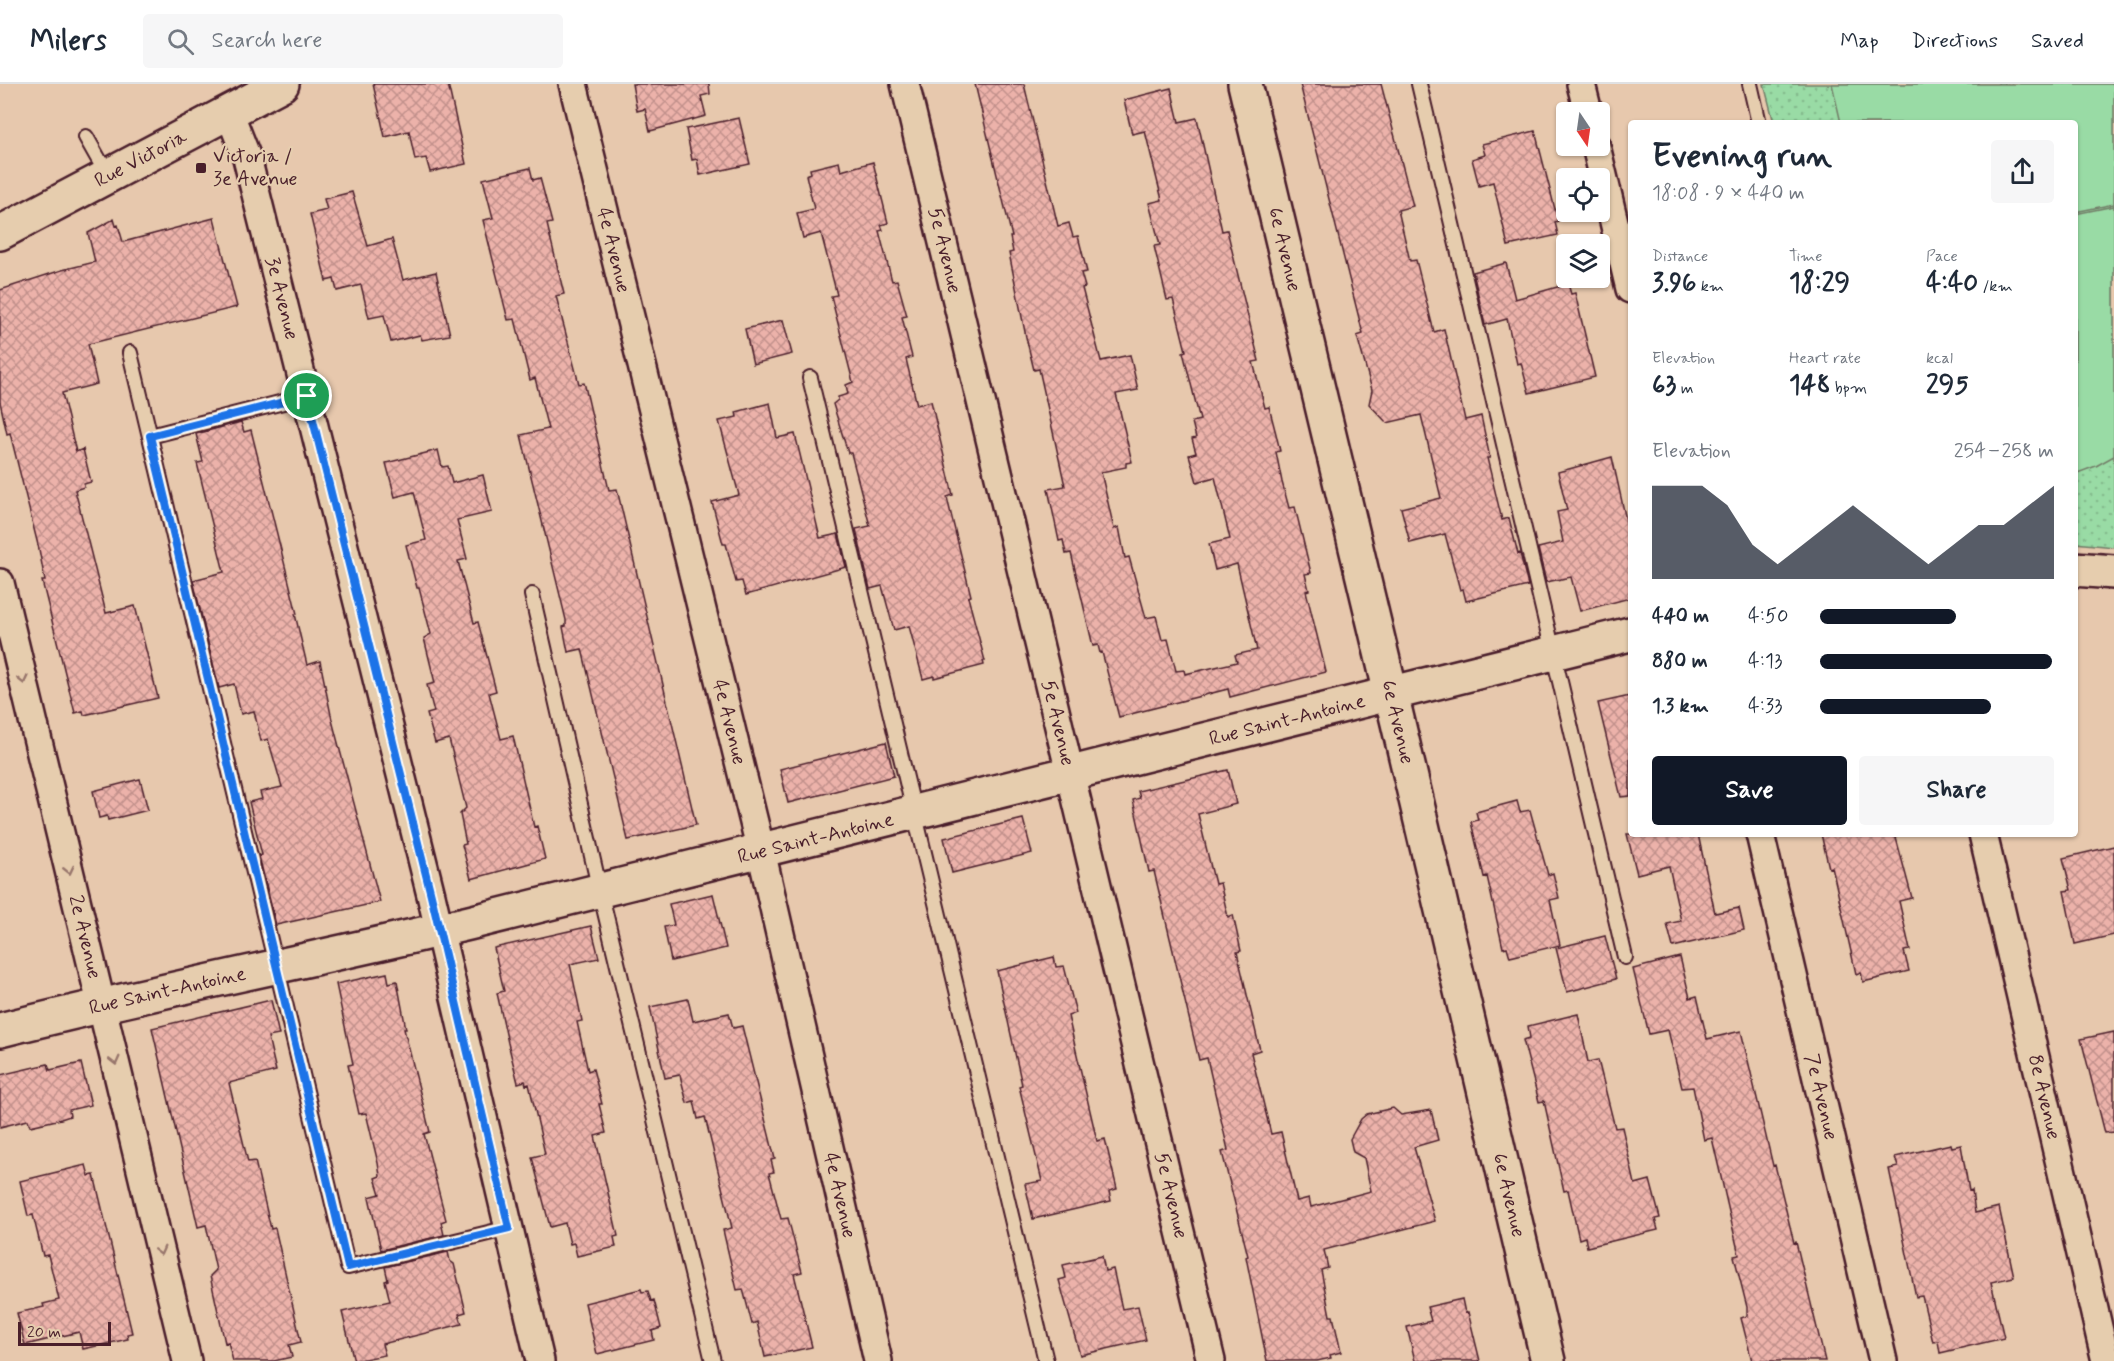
<!DOCTYPE html>
<meta charset="utf-8">
<style>
body{margin:0;font-family:Mynerve,sans-serif;background:#f6f6f7;color:#1f2937;height:100vh;display:flex;flex-direction:column;font-size:22px;white-space:nowrap}
*{box-sizing:border-box;margin:0}
p{font-size:20px;color:#747a83}
.icon{flex:none;width:33px;height:33px;fill:none;stroke:currentColor;stroke-width:2;stroke-linecap:round;stroke-linejoin:round}
.map{position:relative;flex:1;overflow:hidden}
.drawer{position:absolute;left:1628px;top:36px;width:450px;height:717px;display:flex;flex-direction:column;background:#fff;border-radius:6px;box-shadow:0 2px 4px #0004}
.drawer>*{flex:none}
.needle{width:39px;rotate:167deg}
.controls{position:absolute;left:1556px;top:18px;display:grid;gap:12px}
.controls a{display:grid;place-items:center;width:54px;height:54px;border-radius:6px;background:#fff;box-shadow:0 2px 4px #0004;font-size:30px}
.scale{position:absolute;left:18px;bottom:15px;width:93px;box-sizing:border-box;padding-left:6px;border:3px solid #4a1f2b;border-top:0;font-size:16px;line-height:21px;white-space:nowrap;color:#4a1f2b;-webkit-text-stroke:4px #e6cdae;paint-order:stroke}
.pin{position:absolute;display:grid;place-items:center;width:51px;height:51px;color:#fff;margin:-26px;border:3px solid #fff;border-radius:50%;box-shadow:0 2px 6px #0007}
.round{display:grid;place-items:center;flex:none;width:63px;height:63px;border-radius:6px;background:#f6f6f7}
.headline{display:flex;align-items:center;justify-content:space-between;height:102px;padding:0 24px}
h1{font-size:33px;font-weight:700;line-height:45px}
.metrics{display:grid;grid-template-columns:repeat(3,1fr);gap:9px;height:102px;padding:6px 24px}
.metrics div{display:grid;align-content:center}
.metrics b{font-size:26px;font-weight:700}
.metrics small{font-size:16px;font-weight:400}
.metrics p{font-size:16px}
.chart{height:168px;padding:12px 24px}
.chart p{display:flex;justify-content:space-between}
.chart svg{width:100%;height:108px;margin-top:6px;fill:#111827;opacity:.7}
.button{display:flex;gap:12px;margin-top:auto;padding:12px 24px}
.button a{flex:1;height:69px;border-radius:6px;background:#111827;color:#fff;font-size:24px;font-weight:700;line-height:69px;text-align:center}
.button a+a{background:#f6f6f7;color:#1f2937}
ul{padding:0 24px;list-style:none;font-size:20px}
li{display:grid;grid-template-columns:96px 72px 1fr;align-items:center;height:45px}
li i{height:15px;border-radius:8px;background:#111827}
header{display:flex;align-items:center;gap:36px;box-sizing:border-box;height:84px;padding:0 30px;background:#fff;border-bottom:2px solid #e0e1e3}
header strong{font-size:28px}
nav{display:flex;gap:33px;margin-inline-start:auto;font-size:21px}
.search{width:420px;height:54px;background:#f6f6f7;display:flex;align-items:center;gap:15px;box-sizing:border-box;padding:0 21px;border-radius:6px;color:#747a83;font-size:22px}
.map>svg:first-child{display:block}
.park{fill:url(#park-dots);stroke:#727d68;stroke-width:1.5}
.pitch{fill:#99dba5;stroke:#727d68;stroke-width:1.5}
.building{fill:url(#building-cross-hatch);stroke:#4a1f2b;stroke-width:1.5}
.lines{fill:none;stroke-linecap:round;stroke-linejoin:round}
.lane-casing{stroke:#4a1f2b;stroke-width:18}
.street-casing{stroke:#4a1f2b;stroke-width:32}
.secondary-casing{stroke:#4a1f2b;stroke-width:38}
.lane{stroke:#e6cdae;stroke-width:14}
.street{stroke:#e6cdae;stroke-width:27}
.secondary{stroke:#e6cdae;stroke-width:33}
.oneway{stroke:#98766c}
.route-casing{stroke:#fff;stroke-width:12}
.route{stroke:#1a73e8;stroke-width:8}
.poi-dot{fill:#4a1f2b;stroke:#e6cdae;stroke-width:2}
.labels{text-anchor:middle;dominant-baseline:central;stroke-width:4.5;stroke-linejoin:round;paint-order:stroke}
.poi-label{font-size:20px;fill:#4a1f2b;stroke:#e6cdae;text-anchor:start}
.street-label{font-size:20px;fill:#4a1f2b;stroke:#e6cdae}
</style>
<header>
<strong>Milers</strong>
<div class="search"><svg class="icon" aria-label="search" viewBox="0 0 24 24"><circle cx="10" cy="10" r="6"/><path d="M15 15l6 6"/></svg>Search here</div>
<nav><a>Map</a><a>Directions</a><a>Saved</a></nav>
</header>
<div class="map">
<svg width="2114" height="1277" viewBox="0 0 2114 1277">
<defs>
<pattern id="park-dots" width="8" height="8" patternUnits="userSpaceOnUse" patternTransform="scale(1.5)"><rect width="8" height="8" fill="#99dba5"/><path d="M2 2h.1M6 6h.1" fill="none" stroke="#85bc8e" stroke-width="1.8" stroke-linecap="round"/></pattern>
<pattern id="building-cross-hatch" width="8" height="8" patternUnits="userSpaceOnUse" patternTransform="scale(1.5)"><rect width="8" height="8" fill="#ecb2aa"/><path d="M0 0l8 8M0 8l8-8" fill="none" stroke="#c1908b"/></pattern>
</defs>
<rect width="100%" height="100%" fill="#e7c8ad"/>
<filter id="ink" filterUnits="userSpaceOnUse"><feTurbulence type="fractalNoise" baseFrequency=".0167" numOctaves="2"/><feDisplacementMap in="SourceGraphic" scale="12" xChannelSelector="R" yChannelSelector="G"/><feConvolveMatrix kernelMatrix="1 2 1 2 8 2 1 2 1" color-interpolation-filters="sRGB"/></filter>
<g filter="url(#ink)">
<path class="park" d="M1764,0h350v463l-39,-4 -1,-420h-300z"/>
<path class="pitch" d="M1832,0h282v120l-39,8 -1,-89h-233z
M2114,122v250l-18,10 -21,8v-260z"/>
<path class="building" d="M373,0h75l18,80 -36,8 -4,-14 -11,2 -6,-29 -24,6z
M632,0h77l1,10 -9,2 5,20 -56,15 -5,-22 -8,2z
M975,0h49l34,142 11,-3 4,14 5,-1 9,36 -6,1 4,14 -3,1 19,73 29,-6 8,35 -22,4 16,68 -6,1v4l-25,5 13,57 5,-2 6,31 4,-1 17,61 10,-2 6,24 6,-1 8,32 8,-1 1,4 52,-12 -2,-7 22,-5 -20,-86 -22,6 -6,-26 21,-5 -15,-62 -18,5 -8,-27 7,-2 -4,-14 4,-1 -4,-16 8,-2 -17,-68 3,-1 -13,-52 -6,1 -13,-54 6,-1 -11,-42 13,-3 -17,-69 -13,3 -8,-34 47,-12 8,34 18,-4 25,113 5,-1 18,74 14,57 -6,1 12,46 4,-1 7,27 4,17 -4,1 6,30 7,26 6,-1 16,66 -6,1 4,16 -3,1 20,81 -96,25 -2,-8 -109,28 -17,-65 -2,1 -2,-8 -5,1 -22,-93 -5,1 -3,-14 -4,1 -11,-52 17,-3 -26,-117 -5,1 -8,-33 -17,-84 4,-1 -3,-15h2z
M1300,0h81l32,122 -15,4 12,51 6,-1 18,72 10,-3 21,91 16,-4 9,42h-3l15,62 7,-2 9,36 2,-1 8,33 -62,15 -3,-12 -3,1 -15,-56 -35,9 -9,-35 40,-10 -20,-83 -34,8 -18,-19 3,-14 -15,-54 6,-2z
M739,34l11,46 -50,11 -3,-16 -5,1 -6,-31z
M1535,47l23,90 -3,1 3,13 -50,11 -15,-64 -14,4 -7,-27 13,-4 -3,-11z
M839,78l2,9 32,-9 15,61 -7,2 2,5 -4,1 13,50 5,-1 10,36 -5,1 10,40 -6,2 11,46 14,-4 22,94 -6,2 2,9 22,90 -3,1 17,64h-2l1,4 -50,13v-2l-11,3 -14,-53 -15,4 -12,-44 -12,3 -14,-60 14,-3 -19,-73h-3l-15,-49 5,-4v-3l10,-3 -2,-9 7,-3 -22,-86 6,-1 -16,-62 -18,5 -6,-25 17,-4 -8,-34 5,-2 -1,-4z
M530,84l3,12 7,-2 12,45 -5,1 17,70 -8,2 23,88 5,-1 1,3 24,104 8,-1 79,336 -68,15 -46,-191 -14,3 -5,-25 3,-1v-6l-45,-185 27,-6 -13,-51 -5,2 -15,-61 -7,1 -25,-100 10,-2 -10,-39z
M352,108l16,54 24,-7 11,41 33,-8 14,63 -28,5 -2,-5 -29,7 -7,-27 -15,3 -8,-33 -24,6 -3,-12 -8,2 -16,-67 17,-4 -3,-11z
M214,134l23,89 -149,37 9,40 -35,9 14,59 7,-3 8,33 -7,2v3l-9,3 31,123 29,-7 23,92 -74,17 -1,-4 -8,2 -33,-132h3l-6,-32 -29,-116 -3,1 -7,-32v-112l62,-20 33,-8 -7,-29 26,-14 2,7 2,-1 5,17z
M1506,179l9,36 53,-15 3,10 4,-1 20,84 -66,16 -8,-30 -4,1 -10,-45 -22,6 -12,-53z
M783,236l9,34 -39,10 -8,-35z
M770,319l7,35 18,-4 25,104 18,-4 8,33 -100,28 -4,-14 -6,1 -10,-38h-3l-11,-42 27,-7 -20,-74 18,-4 -1,-5z
M241,338l3,10 7,-2 46,184h-2l12,51 13,-4 12,59 48,182 -104,23 -17,-69 3,-1 -13,-53 13,-3 -2,-7 22,-5 -14,-48 -7,2 -7,-30 -13,3 -7,-30 -15,4 -26,-108 31,-8 -27,-109 6,-1 -7,-28z
M438,366l4,17 6,-1 4,17 31,-8 9,37 -35,8 10,39 -9,2 16,62 4,-1 18,69 -7,2 12,46 12,-3 21,91 3,-1 8,33 -74,20 -9,-34 4,-1 -6,-30 6,-6 -17,-69 -14,4 -8,-29 7,-2 -7,-27 8,-2 -11,-45 7,-4 -12,-46h-2l-11,-43 20,-5 -12,-48 -19,5 -9,-34z
M1612,373l18,81v60l-50,13 -9,-34 -25,5 -8,-34 25,-6 -6,-30 10,-2 -9,-38z
M1630,612v100l-9,1 -23,-94z
M886,658l8,34 -106,27 -8,-34z
M1228,686l8,34 -38,10 17,70 5,-1 8,34 5,-2 8,36 -4,1 23,98 -9,3 20,81 10,-2 16,69 12,-3 2,9 60,-16 -7,-33 -11,-6 -3,-13 11,-20 6,-5 26,-6 8,7 30,-5 7,30 -24,7 21,74 -111,29 4,18 -7,2 9,46h3l8,36 -11,3 1,3 -14,3h-50l-21,-104 2,-1 -26,-104 6,-2 -21,-92 -8,2 -45,-189 -5,1 -16,-72 7,-2 -2,-7z
M140,695l8,31 -40,10 -1,-4 -8,2 -6,-27z
M1517,717l3,11 10,-2 18,65 5,-2 6,25 -9,2 10,45 -50,12 -3,-10 -4,1 -16,-72 -3,1 -13,-55 7,-2 -2,-8z
M1023,735l9,34 -80,20 -8,-35z
M1627,750h71l17,79 24,-5 5,22 -71,17 -6,-23 14,-3 -12,-55 -32,8z
M1821,750h74l17,64 -13,3 11,49 -6,1 5,20 -46,11 -2,-10 -5,2 -24,-107 -3,1z
M2114,762v89l-39,9 -11,-53 7,-1 -8,-32z
M713,810l13,54 -55,13 -7,-34 10,-2 -5,-21z
M591,842l8,32 -29,6 12,57 -5,1 11,49 5,-2 9,35h-3l7,29 -11,3 23,100 -4,1 2,10 -39,9 -3,-13 -4,1 -5,-21 -15,4 -18,-70 13,-3 -16,-70 -3,1 -1,-4 -7,2 -10,-40 -11,-50 7,-2 -10,-43z
M1605,852l11,43 -49,13 -11,-44z
M1054,873l2,10 8,-1 12,47 -8,3 29,125 8,-2 12,50 -8,2 2,10 -78,18 -8,-35 17,-3 -23,-95 3,-1 -25,-114z
M1680,873l10,41 7,-2 10,43 34,-8 32,135 2,-1 3,12 16,66 2,-1 29,119h-73l-11,-43 6,-2v-9l-13,-51 5,-1 -27,-117 -8,2 -11,-53 -11,1 -14,-58 -19,4 -16,-65z
M387,889l2,10 8,-2 9,48h-2l26,103 -6,2 22,86 -5,2 3,13 -63,15 -12,-53 11,-3 -5,-16 5,-2 -2,-13 -12,-50 -7,1 -11,-49 5,-1 -17,-80z
M688,915l5,22 36,-8 4,15 9,-2 33,133 -4,1 3,12 -5,1 12,46 7,-1 14,54 -8,2 18,73 -47,10 -8,-35 -5,2 -9,-35 -6,1 -14,-60 9,-2 -27,-111 -7,2 -4,-18 -7,2 -7,-28 -15,3 -15,-71z
M271,916l8,35 -11,2 8,34 -47,12 19,79 7,-1 16,68 4,-1 26,114 -12,3 3,12 -18,4h-41l-5,-19 -3,1 -15,-67 6,-6 -10,-45 -8,2 -46,-199z
M1578,930l10,48 10,-2 17,68 7,-1 13,57 15,-4 10,38 -5,1 3,11 -71,17 -2,-10 -6,2 -11,-49 -4,1 -20,-90 -5,1 -16,-62 7,-2 -2,-12z
M2114,948v100l-9,1 -24,-94z
M81,979l10,42 -22,5 1,6 -9,3 -31,7 -2,-6 -28,7v-52l48,-11 2,6z
M1951,1060l1,3 9,-2 8,46 3,-1 3,23 24,-6 15,70 -23,5 13,56 -64,15 -2,-12 -5,1 -11,-46 -6,1 -27,-128 9,-2 -3,-10z
M86,1081l3,11 5,-1 38,158 -5,1 1,5 -45,10 -4,-17 -54,13 -8,-32 27,-6 -1,-3 16,-4 -11,-45 -5,1 -10,-41 -5,1 -8,-35z
M448,1168l2,9 4,3 12,48 -7,2 3,10 -80,20 3,11 -31,6 -12,-49 48,-11 -5,-20 3,-1 -3,-13z
M1102,1172l3,15 8,-2 9,40 16,-3 8,34 -66,15 -21,-75 7,-2 -3,-13z
M641,1205l1,3 6,-1 3,10 3,-1 7,28 -9,3 2,9 -57,14 -12,-51z
M1462,1215l3,14 3,-1 12,49h-65l-8,-34 24,-6 -4,-14z"/>
<g class="lines">
<g class="lane-casing">
<path id="lane" d="M1419,0l206,873
M1750,0l9,39
M86,53l22,39
M130,269l218,914 161,-39
M810,294l236,983
M150,352l157,-40
M532,511l68,296 113,470"/>
</g>
<g class="street-casing">
<g id="street">
<path id="s1" d="M573,0l188,767 117,510"/>
<path id="s2" d="M905,0l306,1277"/>
<path d="M1581,0l7,28"/>
<path id="s3" d="M229,28l18,46 184,737 109,466"/>
<path d="M1596,62l34,143"/>
<path id="s4" d="M0,499l187,778"/>
<path id="s5" d="M1760,750l123,527"/>
<path id="s6" d="M1983,750l123,527"/>
</g>
</g>
<g class="secondary-casing">
<g id="secondary">
<path id="s7" d="M1245,0l153,639 150,638"/>
<path id="s8" d="M0,149l282,-149"/>
<path d="M2074,485l40,3"/>
<path id="s9" d="M0,946c155,-39 313,-70 469,-107 388,-93 774,-193 1161,-289"/>
</g>
</g>
<use href="#lane" class="lane"/>
<use href="#street" class="street"/>
<use href="#secondary" class="secondary"/>
</g>
<defs><path id="oneway-chevron" d="M-2-3.5L2.5 0L-2 3.5" fill="none" stroke-width="1.6" stroke-linecap="round" stroke-linejoin="round" transform="scale(1.5)"/></defs>
<g class="oneway">
<use href="#oneway-chevron" transform="translate(23 596) rotate(77)"/>
<use href="#oneway-chevron" transform="translate(69 786) rotate(77)"/>
<use href="#oneway-chevron" transform="translate(115 977) rotate(76)"/>
<use href="#oneway-chevron" transform="translate(160 1167) rotate(76)"/>
</g>
</g>
<g class="lines" filter="url(#ink)">
<g class="route-casing">
<path id="route" d="M307,312l124,499 78,333 -161,39 -198,-831z"/>
</g>
<use href="#route" class="route"/>
</g>
<rect class="poi-dot" x="195" y="78" width="12" height="12" rx="3"/>
<g class="labels">
<g class="poi-label">
<text x="213" y="72">Victoria /<tspan x="213" dy="23">3e Avenue</tspan></text>
</g>
<g class="street-label">
<text stroke="none"><textPath href="#s8" startOffset="159">Rue Victoria</textPath></text>
<text stroke="none"><textPath href="#s1" startOffset="171">4e Avenue</textPath></text>
<text stroke="none"><textPath href="#s2" startOffset="171">5e Avenue</textPath></text>
<text stroke="none"><textPath href="#s7" startOffset="170">6e Avenue</textPath></text>
<text stroke="none"><textPath href="#s3" startOffset="194">3e Avenue</textPath></text>
<text stroke="none"><textPath href="#s9" startOffset="1324">Rue Saint-Antoine</textPath></text>
<text stroke="none"><textPath href="#s1" startOffset="657">4e Avenue</textPath></text>
<text stroke="none"><textPath href="#s7" startOffset="656">6e Avenue</textPath></text>
<text stroke="none"><textPath href="#s2" startOffset="657">5e Avenue</textPath></text>
<text stroke="none"><textPath href="#s9" startOffset="838">Rue Saint-Antoine</textPath></text>
<text stroke="none"><textPath href="#s4" startOffset="364">2e Avenue</textPath></text>
<text stroke="none"><textPath href="#s9" startOffset="172">Rue Saint-Antoine</textPath></text>
<text stroke="none"><textPath href="#s5" startOffset="270">7e Avenue</textPath></text>
<text stroke="none"><textPath href="#s6" startOffset="270">8e Avenue</textPath></text>
<text stroke="none"><textPath href="#s1" startOffset="1143">4e Avenue</textPath></text>
<text stroke="none"><textPath href="#s2" startOffset="1143">5e Avenue</textPath></text>
<text stroke="none"><textPath href="#s7" startOffset="1142">6e Avenue</textPath></text>
</g>
</g>
</svg>
<div class="controls">
<a><svg class="needle" viewBox="-14 -14 28 28"><path d="M0-13l5 13h-10z" fill="#e53935"/><path d="M0 13l5-13h-10z" fill="#747a83"/></svg></a>
<a><svg class="icon" aria-label="locate" viewBox="0 0 24 24"><circle cx="12" cy="12" r="6"/><path d="M12 2v4M12 18v4M2 12h4M18 12h4"/></svg></a>
<a><svg class="icon" aria-label="layers" viewBox="0 0 24 24"><path d="M12 4l9 5-9 5-9-5zM3 14l9 5 9-5"/></svg></a>
</div>
<div class="scale">20 m</div>
<div class="pin" style="left:307px;top:312px;background:#1e9e55"><svg class="icon" aria-label="arrive" viewBox="0 0 24 24"><path d="M6 21V4h12l-3 4 3 4H6"/></svg></div>
<section class="drawer">
<div class="headline"><div><h1>Evening run</h1><p>18:08 · 9 × 440 m</p></div><a class="round"><svg class="icon" aria-label="share" viewBox="0 0 24 24"><path d="M12 15V3M7 8l5-5 5 5M5 13v7h14v-7"/></svg></a></div>
<div class="metrics">
<div><p>Distance</p><b>3.96<small> km</small></b></div>
<div><p>Time</p><b>18:29</b></div>
<div><p>Pace</p><b>4:40<small> /km</small></b></div>
</div>
<div class="metrics">
<div><p>Elevation</p><b>63<small> m</small></b></div>
<div><p>Heart rate</p><b>148<small> bpm</small></b></div>
<div><p>kcal</p><b>295</b></div>
</div>
<div class="chart"><p><span>Elevation</span>254–258 m</p>
<svg viewBox="0 0 160 44" preserveAspectRatio="none"><path d="M0 44V6L10 6L20 6L30 14L40 30L50 38L60 30L70 22L80 14L90 22L100 30L110 38L120 30L130 22L140 22L150 14L160 6V44z"/></svg>
</div>
<ul>
<li><b>440 m</b>4:50<i style="width:58%"></i></li>
<li><b>880 m</b>4:13<i style="width:99%"></i></li>
<li><b>1.3 km</b>4:33<i style="width:73%"></i></li>
</ul>
<div class="button"><a>Save</a><a>Share</a></div>
</section>
</div>
